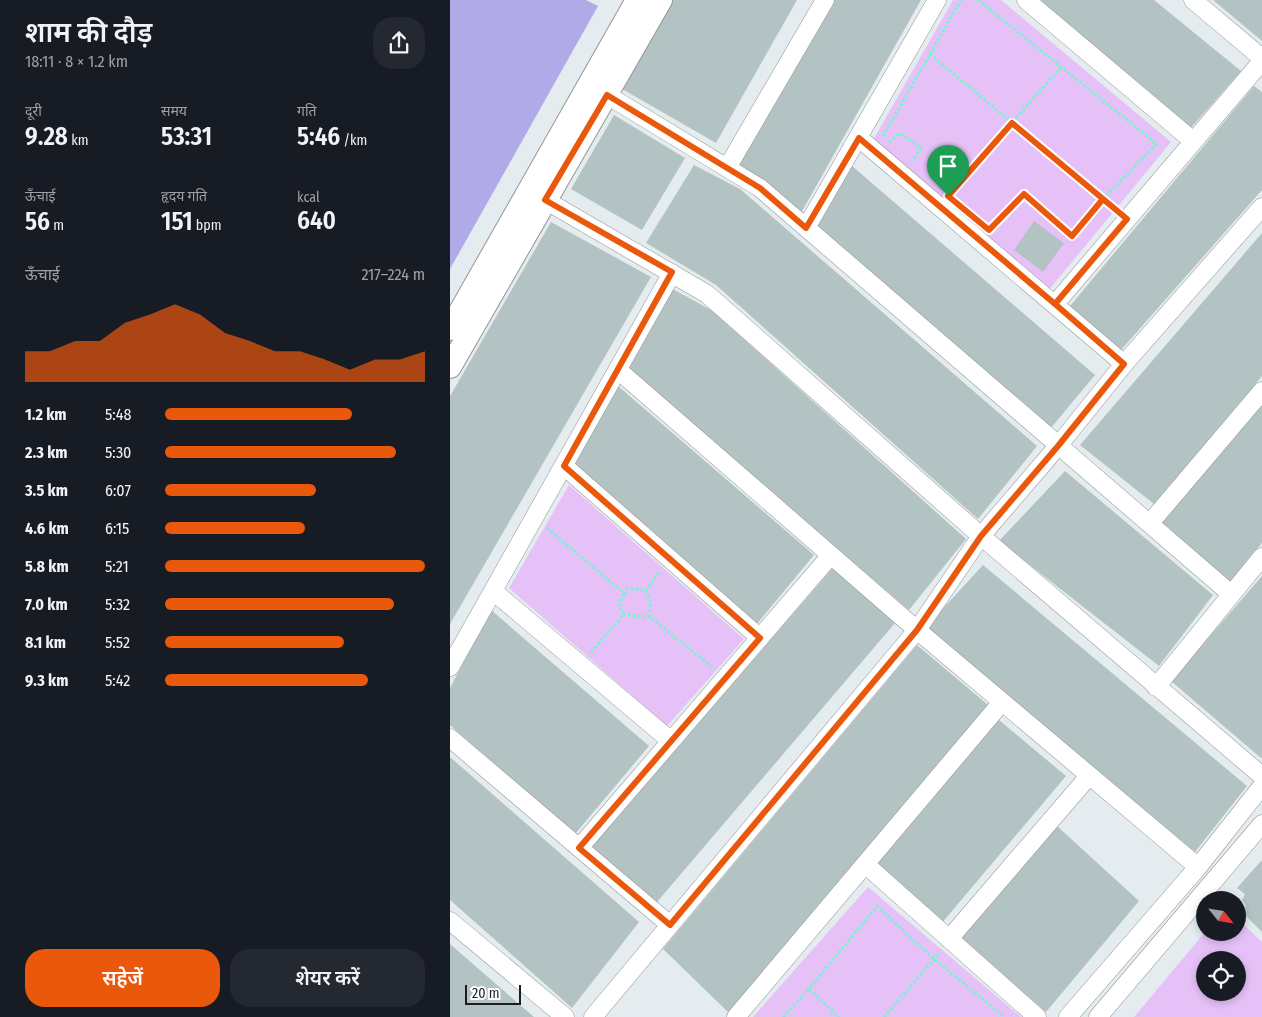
<!DOCTYPE html>
<html lang="hi">
<meta charset="utf-8">
<style>
body{margin:0;font-family:"Fira Sans Condensed","Noto Sans Devanagari",sans-serif;background:#242831;color:#f1f3f6;height:100vh;display:flex;flex-direction:column;font-size:19px;white-space:nowrap}
*{box-sizing:border-box;margin:0}
p{font-size:16px;color:#9ea1a6}
.icon{flex:none;width:28px;height:28px;fill:none;stroke:currentColor;stroke-width:2;stroke-linecap:round;stroke-linejoin:round}
.map{position:relative;flex:1;overflow:hidden}
.drawer{display:flex;flex-direction:column;background:#171b24;width:450px}
.drawer>*{flex:none}
.needle{width:32px;rotate:120deg}
.controls{position:absolute;left:746px;top:891px;display:grid;gap:10px}
.controls a{display:grid;place-items:center;width:50px;height:50px;border-radius:50%;background:#171b24;box-shadow:0 2px 8px #0003;font-size:25px}
.scale{position:absolute;left:15px;bottom:12px;width:56px;box-sizing:border-box;padding-left:5px;border:2px solid #1e1e1e;border-top:0;font-size:14px;line-height:18px;white-space:nowrap;color:#1e1e1e;-webkit-text-stroke:4px #fff;paint-order:stroke}
.pin{position:absolute;display:grid;place-items:center;width:42px;height:42px;color:#fff;margin:-51px -21px;border-radius:50% 50% 50% 0;rotate:-45deg;box-shadow:0 0 5px #0007}
.pin .icon{rotate:45deg}
.round{display:grid;place-items:center;flex:none;width:52px;height:52px;border-radius:20px;background:#242831}
.summary{display:flex;align-items:center;justify-content:space-between;height:85px;padding:0 25px}
h1{font-size:28px;font-weight:600;line-height:38px}
.figures{display:grid;grid-template-columns:repeat(3,1fr);gap:8px;height:85px;padding:5px 25px}
.figures div{display:grid;align-content:center}
.figures b{font-size:25px;font-weight:600}
.figures small{font-size:14px;font-weight:400}
.figures p{font-size:14px}
.chart{height:140px;padding:10px 25px}
.chart p{display:flex;justify-content:space-between}
.chart svg{width:100%;height:90px;margin-top:5px;fill:#ea580c;opacity:.7}
.cta{display:flex;gap:10px;margin-top:auto;padding:10px 25px}
.cta a{flex:1;height:58px;border-radius:20px;background:#ea580c;color:#fff;font-size:20px;font-weight:600;line-height:58px;text-align:center}
.cta a+a{background:#242831;color:#f1f3f6}
ul{padding:0 25px;list-style:none;font-size:16px}
li{display:grid;grid-template-columns:80px 60px 1fr;align-items:center;height:38px}
li i{height:12px;border-radius:6px;background:#ea580c}
main{display:flex;flex:1;min-height:0}
.map>svg:first-child{display:block}
.grass{fill:#b0aae8}
.park{fill:#e6c1f8;fill-rule:evenodd}
.building{fill:#b3c3c3}
.lines{fill:none;stroke-linecap:round;stroke-linejoin:round}
.minor-casing{stroke:#959595;stroke-width:19}
.tertiary-casing{stroke:#959595;stroke-width:24}
.path{stroke:#6cf8cd;stroke-width:3;stroke-dasharray:2.5 2.5;stroke-linecap:butt}
.minor{stroke:#fff;stroke-width:18}
.tertiary{stroke:#fff;stroke-width:22}
.route-casing{stroke:#fff;stroke-width:10}
.route{stroke:#ea580c;stroke-width:6}
</style>
<main>
<section class="drawer">
<div class="summary"><div><h1>शाम की दौड़</h1><p>18:11 · 8 × 1.2 km</p></div><a class="round"><svg class="icon" aria-label="share" viewBox="0 0 24 24"><path d="M12 15V3M7 8l5-5 5 5M5 13v7h14v-7"/></svg></a></div>
<div class="figures">
<div><p>दूरी</p><b>9.28<small> km</small></b></div>
<div><p>समय</p><b>53:31</b></div>
<div><p>गति</p><b>5:46<small> /km</small></b></div>
</div>
<div class="figures">
<div><p>ऊँचाई</p><b>56<small> m</small></b></div>
<div><p>हृदय गति</p><b>151<small> bpm</small></b></div>
<div><p>kcal</p><b>640</b></div>
</div>
<div class="chart"><p><span>ऊँचाई</span>217–224 m</p>
<svg viewBox="0 0 160 44" preserveAspectRatio="none"><path d="M0 44V29L10 29L20 24L30 24L40 15L50 11L60 6L70 11L80 20L90 24L100 29L110 29L120 33L130 38L140 33L150 33L160 29V44z"/></svg>
</div>
<ul>
<li><b>1.2 km</b>5:48<i style="width:72%"></i></li>
<li><b>2.3 km</b>5:30<i style="width:89%"></i></li>
<li><b>3.5 km</b>6:07<i style="width:58%"></i></li>
<li><b>4.6 km</b>6:15<i style="width:54%"></i></li>
<li><b>5.8 km</b>5:21<i style="width:100%"></i></li>
<li><b>7.0 km</b>5:32<i style="width:88%"></i></li>
<li><b>8.1 km</b>5:52<i style="width:69%"></i></li>
<li><b>9.3 km</b>5:42<i style="width:78%"></i></li>
</ul>
<div class="cta"><a>सहेजें</a><a>शेयर करें</a></div>
</section>
<div class="map">
<svg width="812" height="1017" viewBox="0 0 812 1017">
<rect width="100%" height="100%" fill="#e4ecef"/>
<path class="grass" d="M0,0h136l12,6 -148,263z"/>
<path class="park" d="M503,0h48l170,142 -123,149 -176,-149z
M119,485l175,154 -77,87 -158,-138z
M418,887l153,130h-268z
M788,919l24,23v75h-128l71,-85h33zM755,960h33v32h-33z"/>
<path class="building" d="M216,0h131l-81,143 -99,-57z
M383,0h88l-120,213 -64,-47z
M585,0h119l87,71 -53,60z
M763,0h49v41z
M804,86l8,6v98l-141,160 -51,-44z
M164,115l71,43 -43,72 -71,-41z
M244,165l46,24 297,257 -59,73 -262,-234 -70,-42z
M402,166l243,209 -45,54 -234,-203z
M584,221l30,22 -21,29 -29,-22z
M101,222l100,55 -201,347v-228z
M812,233v143l-108,128 -74,-59z
M221,288l40,22 255,229 -57,71 -282,-242z
M168,386l196,169 -58,70 -182,-161z
M812,402v141l-33,40 -69,-60z
M615,471l148,124 -54,71 -160,-125z
M533,565l264,221 -52,66 -269,-225z
M383,568l62,55 -238,279 -66,-55z
M812,576v181l-1,1 -90,-77z
M41,610l158,136 -74,88 -125,-109v-37z
M467,645l71,60 -260,307 -65,-63z
M549,720l67,56 -125,148 -66,-59z
M0,757l189,165 -67,86 -122,-108z
M607,826l82,75 -93,111 -87,-76z
M811,861l1,1v70l-20,-20 4,-6 -4,-6 3,-6 -8,-6z
M0,944l84,73h-84z"/>
<g class="lines">
<g class="minor-casing">
<path id="minor" d="M576,0l167,141
M743,0l69,58
M157,95l153,93 471,406
M409,138l265,226
M277,168l98,-168
M95,200l162,94 274,242 281,240
M356,228l131,-228
M605,304l207,-243
M168,370l299,260 281,237
M114,466l196,172
M700,523l112,-132
M43,591l178,150
M0,667l222,-394
M706,687l106,-130
M0,738l220,187
M129,848l252,-293
M415,864l172,153
M0,921l115,96
M499,939l140,-163
M143,1017l324,-387 64,-94 77,-90 66,-82 138,-157
M286,1017l266,-315
M618,1017l130,-150 64,-81
M648,1017l164,-193"/>
</g>
<g class="tertiary-casing">
<path id="tertiary" d="M0,329l187,-329
M0,367l211,-367"/>
</g>
<path class="path" d="M528,0l179,144 -54,55 -31,38 -48,-43 -33,34
M480,54l185,155
M433,136l78,-136
M439,142l11,-9 21,15 -9,13
M500,193l111,-126
M653,199l11,9
M97,528l77,65 4,-5 18,3 4,8v18l62,50
M196,591l13,-19
M178,615l22,2
M141,652l33,-38 -5,-8 5,-13
M359,989l30,28
M333,1017l26,-28 68,-83 57,53 71,58
M434,1017l56,-65"/>
<use href="#minor" class="minor"/>
<use href="#tertiary" class="tertiary"/>
</g>
<g class="lines">
<g class="route-casing">
<path id="route" d="M498,196l64,-73 115,96 -72,85 -196,-166 -53,90 -46,-40 -153,-93 -62,105 127,72 -108,194 196,172 -181,210 91,77 247,-295 64,-94 77,-90 66,-82 -69,-60 72,-85 -24,-20 -31,37 -48,-42 -35,36 -41,-34"/>
</g>
<use href="#route" class="route"/>
</g>
</svg>
<div class="controls">
<a><svg class="needle" viewBox="-14 -14 28 28"><path d="M0-13l5 13h-10z" fill="#e53935"/><path d="M0 13l5-13h-10z" fill="#9ea1a6"/></svg></a>
<a><svg class="icon" aria-label="locate" viewBox="0 0 24 24"><circle cx="12" cy="12" r="6"/><path d="M12 2v4M12 18v4M2 12h4M18 12h4"/></svg></a>
</div>
<div class="scale">20 m</div>
<div class="pin" style="left:498px;top:196px;background:#1e9e55"><svg class="icon" aria-label="arrive" viewBox="0 0 24 24"><path d="M6 21V4h12l-3 4 3 4H6"/></svg></div>
</div>
</main>
